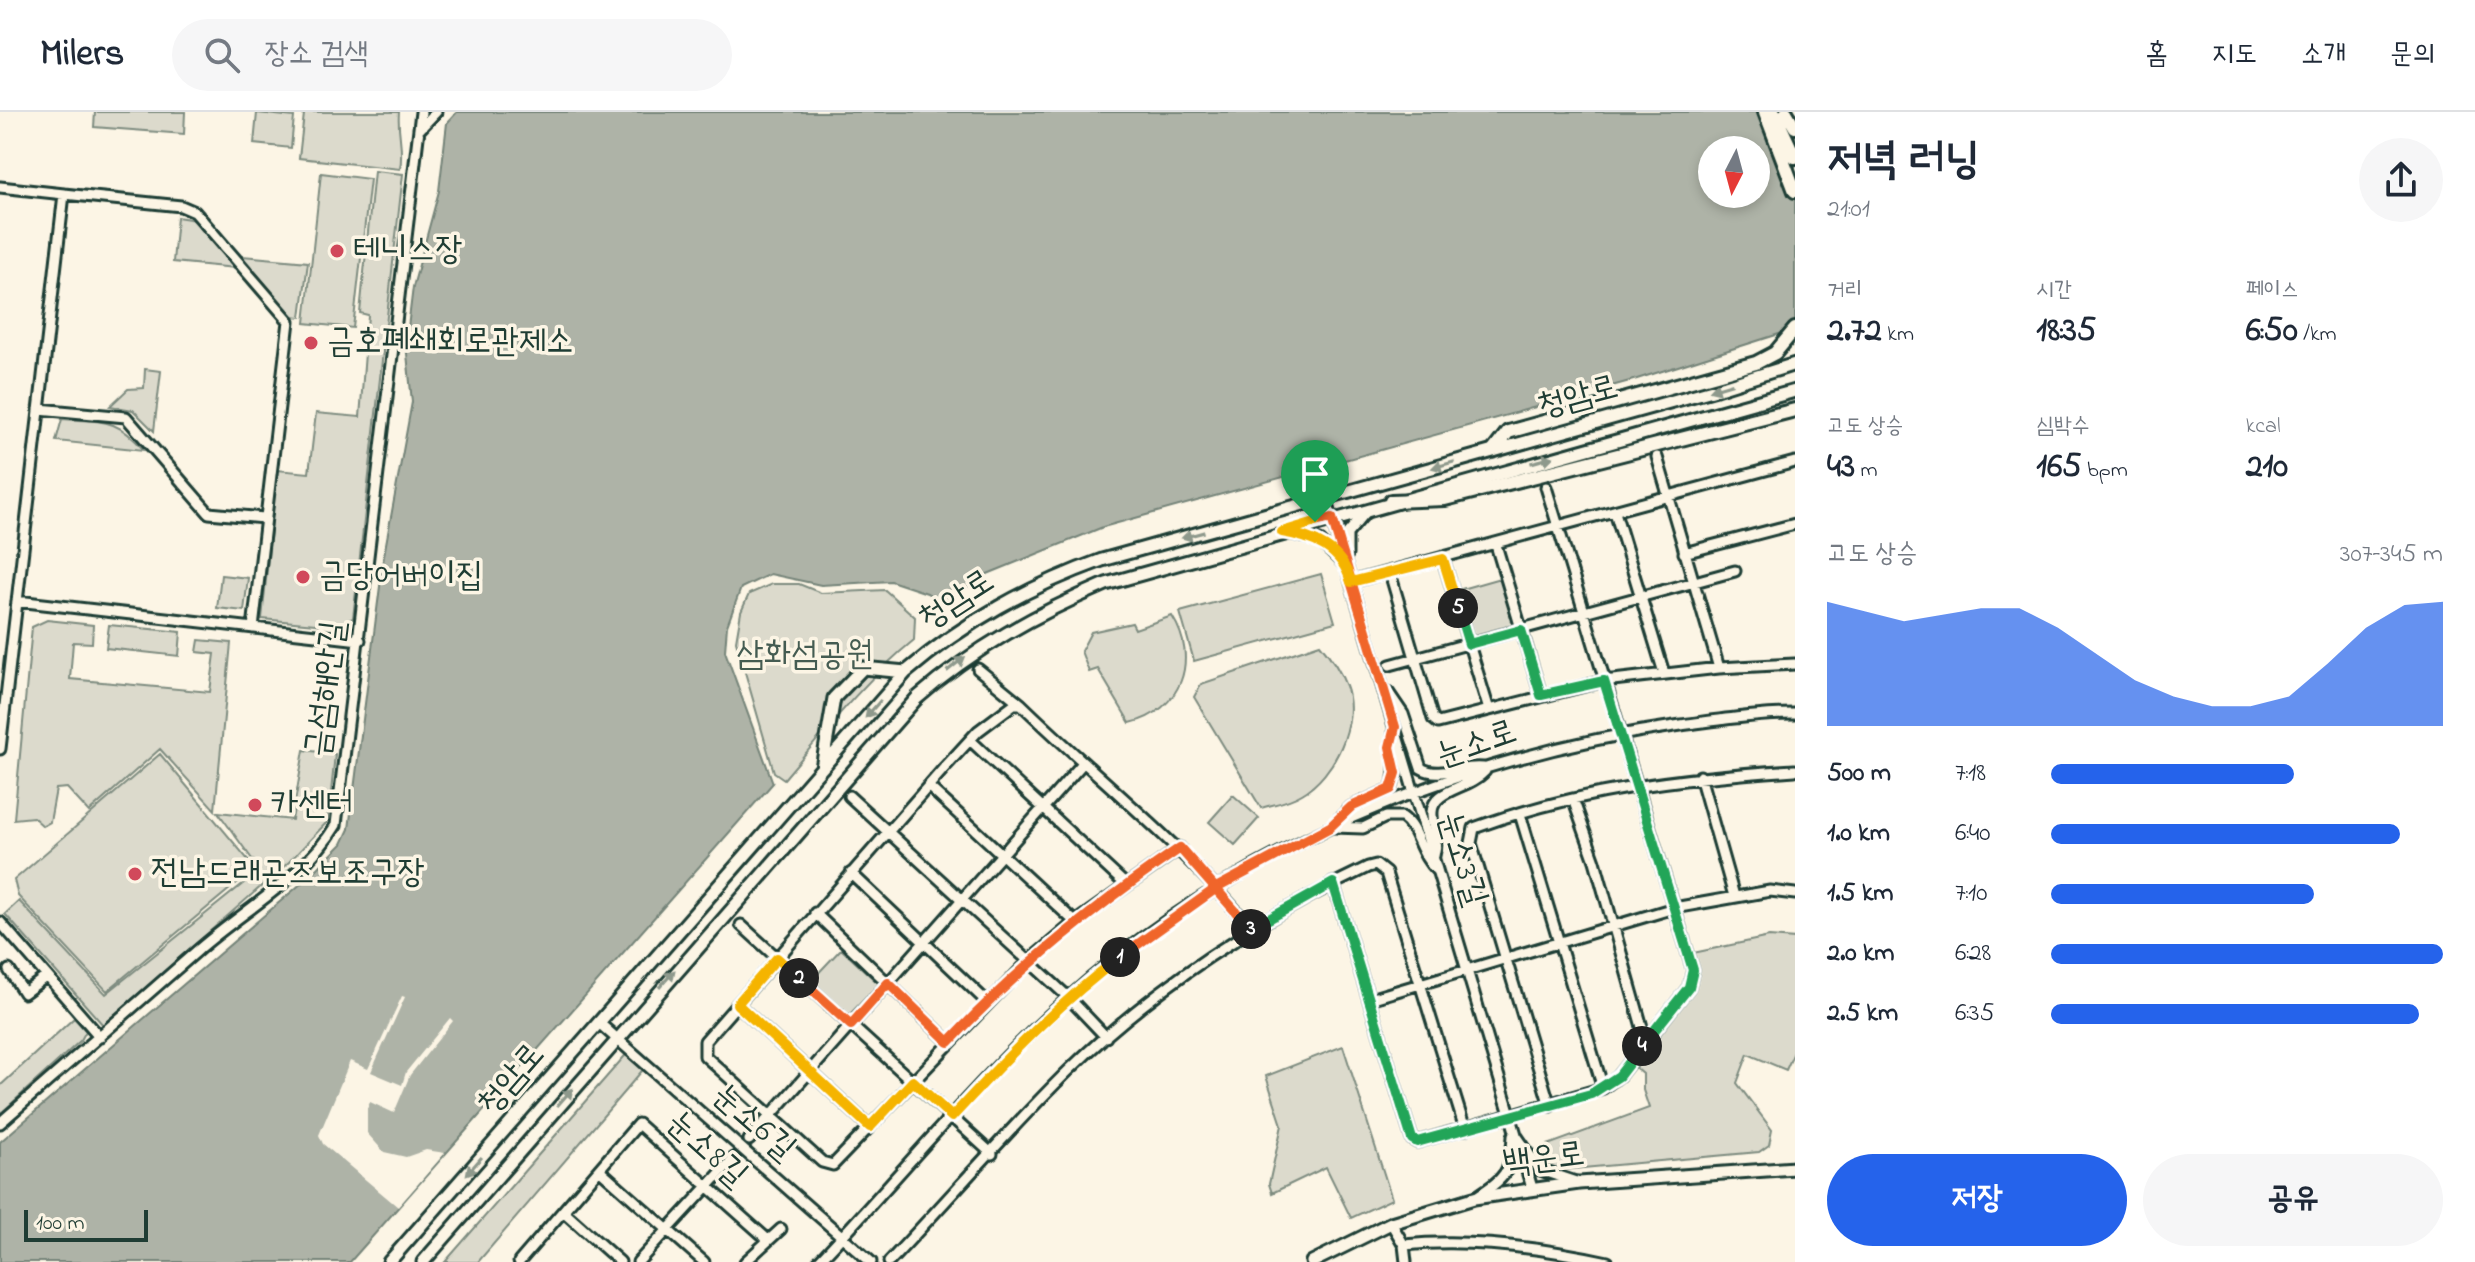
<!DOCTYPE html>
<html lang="ko">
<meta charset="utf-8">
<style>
body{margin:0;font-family:"Indie Flower","Poor Story",sans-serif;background:#f6f6f7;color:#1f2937;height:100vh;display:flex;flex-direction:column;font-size:30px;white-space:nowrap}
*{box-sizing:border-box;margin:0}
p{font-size:26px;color:#747a83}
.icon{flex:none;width:44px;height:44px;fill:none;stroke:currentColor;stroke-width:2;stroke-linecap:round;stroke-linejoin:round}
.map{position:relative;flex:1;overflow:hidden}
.side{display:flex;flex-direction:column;background:#fff;width:680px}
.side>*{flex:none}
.needle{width:52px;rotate:186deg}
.controls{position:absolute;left:1698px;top:24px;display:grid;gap:16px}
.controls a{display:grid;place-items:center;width:72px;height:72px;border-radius:50%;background:#fff;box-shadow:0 4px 12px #0003;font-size:40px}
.scale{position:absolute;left:24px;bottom:20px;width:124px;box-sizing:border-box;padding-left:8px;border:4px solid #1f3d34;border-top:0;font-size:22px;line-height:28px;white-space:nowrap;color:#1f3d34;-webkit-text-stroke:6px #fcf5e5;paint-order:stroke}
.pin{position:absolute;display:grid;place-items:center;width:68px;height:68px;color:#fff;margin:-82px -34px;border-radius:50% 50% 50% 0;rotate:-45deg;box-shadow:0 0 8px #0007}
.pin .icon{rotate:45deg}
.km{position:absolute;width:40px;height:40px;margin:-20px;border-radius:50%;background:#222;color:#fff;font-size:22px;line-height:40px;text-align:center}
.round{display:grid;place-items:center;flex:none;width:84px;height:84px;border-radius:42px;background:#f6f6f7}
.overview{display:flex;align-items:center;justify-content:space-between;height:136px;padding:0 32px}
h1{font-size:44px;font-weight:700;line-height:60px}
.metrics{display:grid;grid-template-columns:repeat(3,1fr);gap:12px;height:136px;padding:8px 32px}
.metrics div{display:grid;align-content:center}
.metrics b{font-size:34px;font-weight:700}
.metrics small{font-size:22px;font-weight:400}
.metrics p{font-size:22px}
.chart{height:224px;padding:16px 32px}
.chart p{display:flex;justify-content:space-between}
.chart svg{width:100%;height:144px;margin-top:8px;fill:#2563eb;opacity:.7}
.primary-button{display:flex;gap:16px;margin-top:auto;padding:16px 32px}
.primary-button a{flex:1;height:92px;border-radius:48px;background:#2563eb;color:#fff;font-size:32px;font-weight:700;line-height:92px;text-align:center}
.primary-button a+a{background:#f6f6f7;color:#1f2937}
ul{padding:0 32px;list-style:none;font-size:26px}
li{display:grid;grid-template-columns:128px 96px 1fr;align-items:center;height:60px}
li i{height:20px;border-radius:10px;background:#2563eb}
header{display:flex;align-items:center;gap:48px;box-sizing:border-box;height:112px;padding:0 40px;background:#fff;border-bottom:2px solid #e0e1e3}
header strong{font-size:38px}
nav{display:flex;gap:44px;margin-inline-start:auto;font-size:28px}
.search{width:560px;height:72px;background:#f6f6f7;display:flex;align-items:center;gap:20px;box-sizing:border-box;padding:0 28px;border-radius:44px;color:#747a83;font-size:30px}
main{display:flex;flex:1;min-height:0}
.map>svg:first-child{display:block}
.green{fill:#dcdacc;stroke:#7e8c80;stroke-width:2}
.water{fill:#aeb3a7;stroke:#758479;stroke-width:2;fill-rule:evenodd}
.pier{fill:#fcf5e5}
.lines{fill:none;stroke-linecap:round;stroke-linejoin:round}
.minor-casing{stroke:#1f3d34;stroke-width:15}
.major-casing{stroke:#1f3d34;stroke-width:17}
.highway-casing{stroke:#1f3d34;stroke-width:18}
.minor{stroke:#fcf5e5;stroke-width:9}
.major{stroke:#fcf5e5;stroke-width:11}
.highway{stroke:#fcf5e5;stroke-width:12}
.oneway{fill:#8e998c}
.split-1-casing{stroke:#fff;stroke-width:16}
.split-2-casing{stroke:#fff;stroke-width:16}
.split-3-casing{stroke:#fff;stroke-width:16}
.split-4-casing{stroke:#fff;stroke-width:16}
.split-5-casing{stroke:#fff;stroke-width:16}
.split-6-casing{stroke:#fff;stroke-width:16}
.split-1{stroke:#f0652b;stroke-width:10}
.split-2{stroke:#f5b400;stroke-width:10}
.split-3{stroke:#f0652b;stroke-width:10}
.split-4{stroke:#22a559;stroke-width:10}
.split-5{stroke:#22a559;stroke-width:10}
.split-6{stroke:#f5b400;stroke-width:10}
.poi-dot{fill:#d1495b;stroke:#fcf5e5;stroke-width:3}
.labels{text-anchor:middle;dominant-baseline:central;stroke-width:7;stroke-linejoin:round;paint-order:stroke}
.poi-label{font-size:34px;fill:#1f3d34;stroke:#fcf5e5;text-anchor:start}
.street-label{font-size:34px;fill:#1f3d34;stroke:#fcf5e5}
.park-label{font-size:34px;fill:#455c52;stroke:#fcf5e5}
</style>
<header>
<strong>Milers</strong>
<div class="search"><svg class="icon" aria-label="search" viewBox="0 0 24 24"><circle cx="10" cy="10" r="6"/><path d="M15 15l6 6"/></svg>장소 검색</div>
<nav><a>홈</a><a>지도</a><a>소개</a><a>문의</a></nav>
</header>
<main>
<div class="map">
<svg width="1795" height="1150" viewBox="0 0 1795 1150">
<rect width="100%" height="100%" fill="#fcf5e5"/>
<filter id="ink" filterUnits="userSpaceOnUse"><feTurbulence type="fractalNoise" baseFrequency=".0125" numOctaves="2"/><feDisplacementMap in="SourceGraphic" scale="16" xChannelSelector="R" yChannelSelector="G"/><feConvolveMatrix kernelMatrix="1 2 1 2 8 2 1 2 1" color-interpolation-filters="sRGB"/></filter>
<g filter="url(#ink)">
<path class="green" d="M95,0h90l-1,22 -90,-7z
M289,0h110c-2,21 5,35 1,57l-101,-11 5,-44z
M257,1l37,4 -3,31 -37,-4z
M374,59l29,3 -50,444 -16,8 -75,-7 15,-149 32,3 7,-60 44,4 8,-102 -8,-2z
M321,61l49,6 -17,149 -48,-5z
M177,105l19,3 40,48 -63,-6z
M242,144l66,6 -7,55 -9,-1z
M145,257l16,2 -7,60 -21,-21 -23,-4 18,-17 16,-1z
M62,307c41,3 54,-2 82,31l-88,-9z
M1321,462l14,48 -141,39 -14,-49z
M221,463l27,3 -4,33 -27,-3z
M1500,466l14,47 -42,12 -14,-47z
M772,472h27l22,9 64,-3 30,27 -1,23c-49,40 -89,91 -130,139l-10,-7 -38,-131 5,-29 8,-18z
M1172,504c28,44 9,95 -42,107l-32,-54 -9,3 -8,-21 10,-19 41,-9 3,6z
M47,508l46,5 -1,18 -19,-1 -3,37 140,13 5,-38 -18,-2 2,-12 32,3 -16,167 -55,-61 -71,63 -22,-24 -11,1 -6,33 -7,4 -10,-9 -19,2 18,-192z
M109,513l72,7 -2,24 -73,-8z
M1320,532c11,13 20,26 26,42 14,36 -12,90 -44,108 -13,8 -27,10 -41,14l-67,-111 7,-13z
M304,638l31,4 -7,67 -39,41 -186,163 -98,-111 14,-13 87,93 154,-124 -42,-58 74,8z
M160,642l95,114 -148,123 -89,-95 -4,-16z
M1233,683l26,23 -24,27 -26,-23z
M1769,825l26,2v111l-9,20 -38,-16 -11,29 35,47 -3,15 -10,7 -209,19 -9,-6 -7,-15 115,-42 -6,-18v-16l-7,-6 59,-84 3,-11 -5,-20z
M841,837l38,35 -32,33 -37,-35z
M74,906l12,13 -5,9 -81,74v-28z
M1343,934l49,153 -41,19 -25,-51 -54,26 -3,-9 13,-59 -16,-49z
M630,938l17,15 -169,197h-33z"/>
<path class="water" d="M457,0h1338v217l-158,50 -534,148 -118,48 -42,29 -16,-11 -36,-12 -70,4 -51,-11 -29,14 -14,38 -2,25 48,132 -423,479h-350v-120l310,-266 32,-32 7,-15 35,-274 28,-153 -6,-58 7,-57 26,-96 8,-68zM1712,38h44v44h-44z"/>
<path class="pier" d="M402,884l3,1 -34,75 31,13 4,-13 44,-54 3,3 -43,54 -16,38 -24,-11 -3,7v24l17,19 22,5 20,-7 19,3 -47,54 -75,-63 -4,-9 31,-74 18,8z"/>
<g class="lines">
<g class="minor-casing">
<path id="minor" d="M419,18l17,-18
M0,75l64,7 -64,555
M64,82l117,12 14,6 94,109 -36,307
M39,297l87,8 83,96 55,5
M1657,345l62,211
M1326,386l206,690
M1615,400l49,161
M1289,421l31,8 24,23
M1496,433l45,150
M1684,441l111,-29
M1347,443v-21l18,-21
M1443,447l46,151
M1390,461l43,146 5,4 166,-42 115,-13 76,-4
M1351,470l444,-120
M17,489l343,39
M1390,553l345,-94
M978,557l43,35
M1388,580l15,22 18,54c18,11 42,-3 62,0
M970,628l156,145
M1700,664l34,120
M928,674l147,136
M849,684l219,201 38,40
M1573,687l22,62 51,180
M1520,702l83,274
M1339,707l12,-12 40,-18c9,-20 -1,-38 3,-59
M1334,715l29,1 23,-11h16c16,11 17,37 35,54
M1180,736l-105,74 -46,39 -196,204 -11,-3 -117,-106v-15l240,-274 33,-36 36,-27h7c78,76 163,141 231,226
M1434,744c6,-25 -3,-25 -2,-44 1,-23 37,-23 53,-41
M851,761l136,129
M1333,771l79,256 5,3 186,-54 16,-12 70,-89 4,-17 -147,-483
M815,801l134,129
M0,810l100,115
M741,813l251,229
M9,858l15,23 23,-17
M1370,887l304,-91 96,-17 25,3
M737,892l133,123
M599,911l272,239
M1550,994l-79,-263 3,-15c103,-38 211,-51 321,-58
M0,1011c66,-57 131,-115 197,-172 45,-40 108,-74 139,-126l85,-713
M749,1028l334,-377
M599,1057l105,93
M1476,1085c30,-20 35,-24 37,-61l3,-1 24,35 36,12
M563,1099l57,51
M1391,1111l13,22 2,17
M1404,1133c66,-7 139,3 204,17
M519,1150l119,-138 129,115
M638,1150l96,-104
M745,1150l36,-33
M818,1150c83,-87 159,-183 249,-263 169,-151 391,-243 614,-274 38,-5 76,-11 114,-11
M889,1150c60,-63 117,-130 179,-191 86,-84 192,-153 300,-204l8,-2 10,8 79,256"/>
</g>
<g class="major-casing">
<path id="major" d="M822,656l12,-70 29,-30 43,4
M389,1150l517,-590c60,-51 122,-85 196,-112l614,-171 79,-25
M423,1150l494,-564c57,-50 119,-84 189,-114l689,-193
M1312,1150l79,-39 83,-25 105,-15 216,-15"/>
</g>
<g class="highway-casing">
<path id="highway" d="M1765,0l30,79
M1774,0l21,45
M1786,0l9,15
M1494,338l14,-18 248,-69 19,-10 20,-24
M1391,389l54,-2 350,-89"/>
</g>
<use href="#minor" class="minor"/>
<use href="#major" class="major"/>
<use href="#highway" class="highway"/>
</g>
<defs><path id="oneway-solid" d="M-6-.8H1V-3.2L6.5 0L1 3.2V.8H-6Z" transform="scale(2)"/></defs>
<g class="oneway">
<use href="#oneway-solid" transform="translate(1721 275) rotate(163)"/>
<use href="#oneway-solid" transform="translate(1542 348) rotate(-15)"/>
<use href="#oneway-solid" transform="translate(1443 353) rotate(164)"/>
<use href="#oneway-solid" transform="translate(1193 423) rotate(165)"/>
<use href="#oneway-solid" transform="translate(956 552) rotate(-38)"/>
<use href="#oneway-solid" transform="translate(873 597) rotate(131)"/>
<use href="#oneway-solid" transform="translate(667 867) rotate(-48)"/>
<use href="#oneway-solid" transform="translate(565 985) rotate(-49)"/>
<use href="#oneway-solid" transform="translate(474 1054) rotate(131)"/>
</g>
</g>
<g class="lines" filter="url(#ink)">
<g class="split-1-casing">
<path id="split-1" d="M1120,845l98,-70 112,-60 21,-20 40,-18 5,-16 -6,-26 5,-20 -63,-209 -17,4"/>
</g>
<g class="split-2-casing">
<path id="split-2" d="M799,866l-22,-20 -40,46 133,123 43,-46 39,36c53,-58 105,-112 168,-160"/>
</g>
<g class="split-3-casing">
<path id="split-3" d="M799,866l52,47 37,-42 61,59c70,-75 146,-136 231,-194l71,81"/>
</g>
<g class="split-4-casing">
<path id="split-4" d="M1251,817l82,-46 79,256 5,3 174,-48 28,-18 23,-30"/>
</g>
<g class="split-5-casing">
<path id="split-5" d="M1458,496l11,36 52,-14 20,65 63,-14 89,289 -4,17 -47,59"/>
</g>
<g class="split-6-casing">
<path id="split-6" d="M1315,410l-33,10c32,5 60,17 69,50l92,-23 15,49"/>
</g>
<use href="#split-1" class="split-1"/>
<use href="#split-2" class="split-2"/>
<use href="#split-3" class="split-3"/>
<use href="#split-4" class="split-4"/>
<use href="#split-5" class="split-5"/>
<use href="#split-6" class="split-6"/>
</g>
<g class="poi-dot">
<circle cx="337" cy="139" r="8"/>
<circle cx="311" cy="231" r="8"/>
<circle cx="303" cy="465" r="8"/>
<circle cx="255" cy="693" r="8"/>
<circle cx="135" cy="762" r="8"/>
</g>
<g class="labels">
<g class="poi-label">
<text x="353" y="139">테니스장</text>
<text x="327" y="231">금호폐쇄회로관제소</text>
<text x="319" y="465">금당어버이집</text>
<text x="271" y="693">카센터</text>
<text x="151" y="762">전남드래곤즈보조구장</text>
</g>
<g class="street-label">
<text transform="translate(1578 286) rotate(-15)">청암로</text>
<text transform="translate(957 489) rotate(-33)">청암로</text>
<text transform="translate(327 577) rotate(-83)">금섬해안길</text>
<text transform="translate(1477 633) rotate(-19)">눈소로</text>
<text transform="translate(1461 747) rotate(73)">눈소3길</text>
<text transform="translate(512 968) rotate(-49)">청암로</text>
<text transform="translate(753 1011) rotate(41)">눈소6길</text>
<text transform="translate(706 1038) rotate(42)">눈소8길</text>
<text transform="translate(1544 1048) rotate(-7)">백운로</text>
</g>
<g class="park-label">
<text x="805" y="544">삼화섬공원</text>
</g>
</g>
</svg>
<div class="controls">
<a><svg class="needle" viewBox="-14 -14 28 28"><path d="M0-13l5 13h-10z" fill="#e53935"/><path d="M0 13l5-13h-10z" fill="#747a83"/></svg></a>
</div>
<div class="scale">100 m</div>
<div class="pin" style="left:1315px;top:410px;background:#1e9e55"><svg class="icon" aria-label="arrive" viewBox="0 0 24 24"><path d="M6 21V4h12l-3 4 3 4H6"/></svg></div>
<b class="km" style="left:1120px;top:845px">1</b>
<b class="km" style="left:799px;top:866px">2</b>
<b class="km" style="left:1251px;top:817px">3</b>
<b class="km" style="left:1642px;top:934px">4</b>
<b class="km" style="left:1458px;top:496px">5</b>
</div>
<section class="side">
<div class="overview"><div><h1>저녁 러닝</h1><p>21:01</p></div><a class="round"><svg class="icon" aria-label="share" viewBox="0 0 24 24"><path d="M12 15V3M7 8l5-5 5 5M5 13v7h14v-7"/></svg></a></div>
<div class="metrics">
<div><p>거리</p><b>2.72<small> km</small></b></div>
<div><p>시간</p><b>18:35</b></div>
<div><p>페이스</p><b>6:50<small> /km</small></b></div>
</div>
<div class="metrics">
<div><p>고도 상승</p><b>43<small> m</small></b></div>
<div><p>심박수</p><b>165<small> bpm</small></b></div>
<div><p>kcal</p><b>210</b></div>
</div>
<div class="chart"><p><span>고도 상승</span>307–345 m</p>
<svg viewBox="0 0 160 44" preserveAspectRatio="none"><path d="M0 44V6L10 9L20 12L30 10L40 8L50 8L60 14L70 22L80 30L90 35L100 38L110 38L120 35L130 25L140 14L150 7L160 6V44z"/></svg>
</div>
<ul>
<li><b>500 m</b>7:18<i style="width:62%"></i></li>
<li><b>1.0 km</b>6:40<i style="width:89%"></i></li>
<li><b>1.5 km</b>7:10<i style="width:67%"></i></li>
<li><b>2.0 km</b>6:28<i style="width:100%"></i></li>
<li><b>2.5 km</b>6:35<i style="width:94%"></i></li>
</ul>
<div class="primary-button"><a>저장</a><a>공유</a></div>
</section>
</main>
